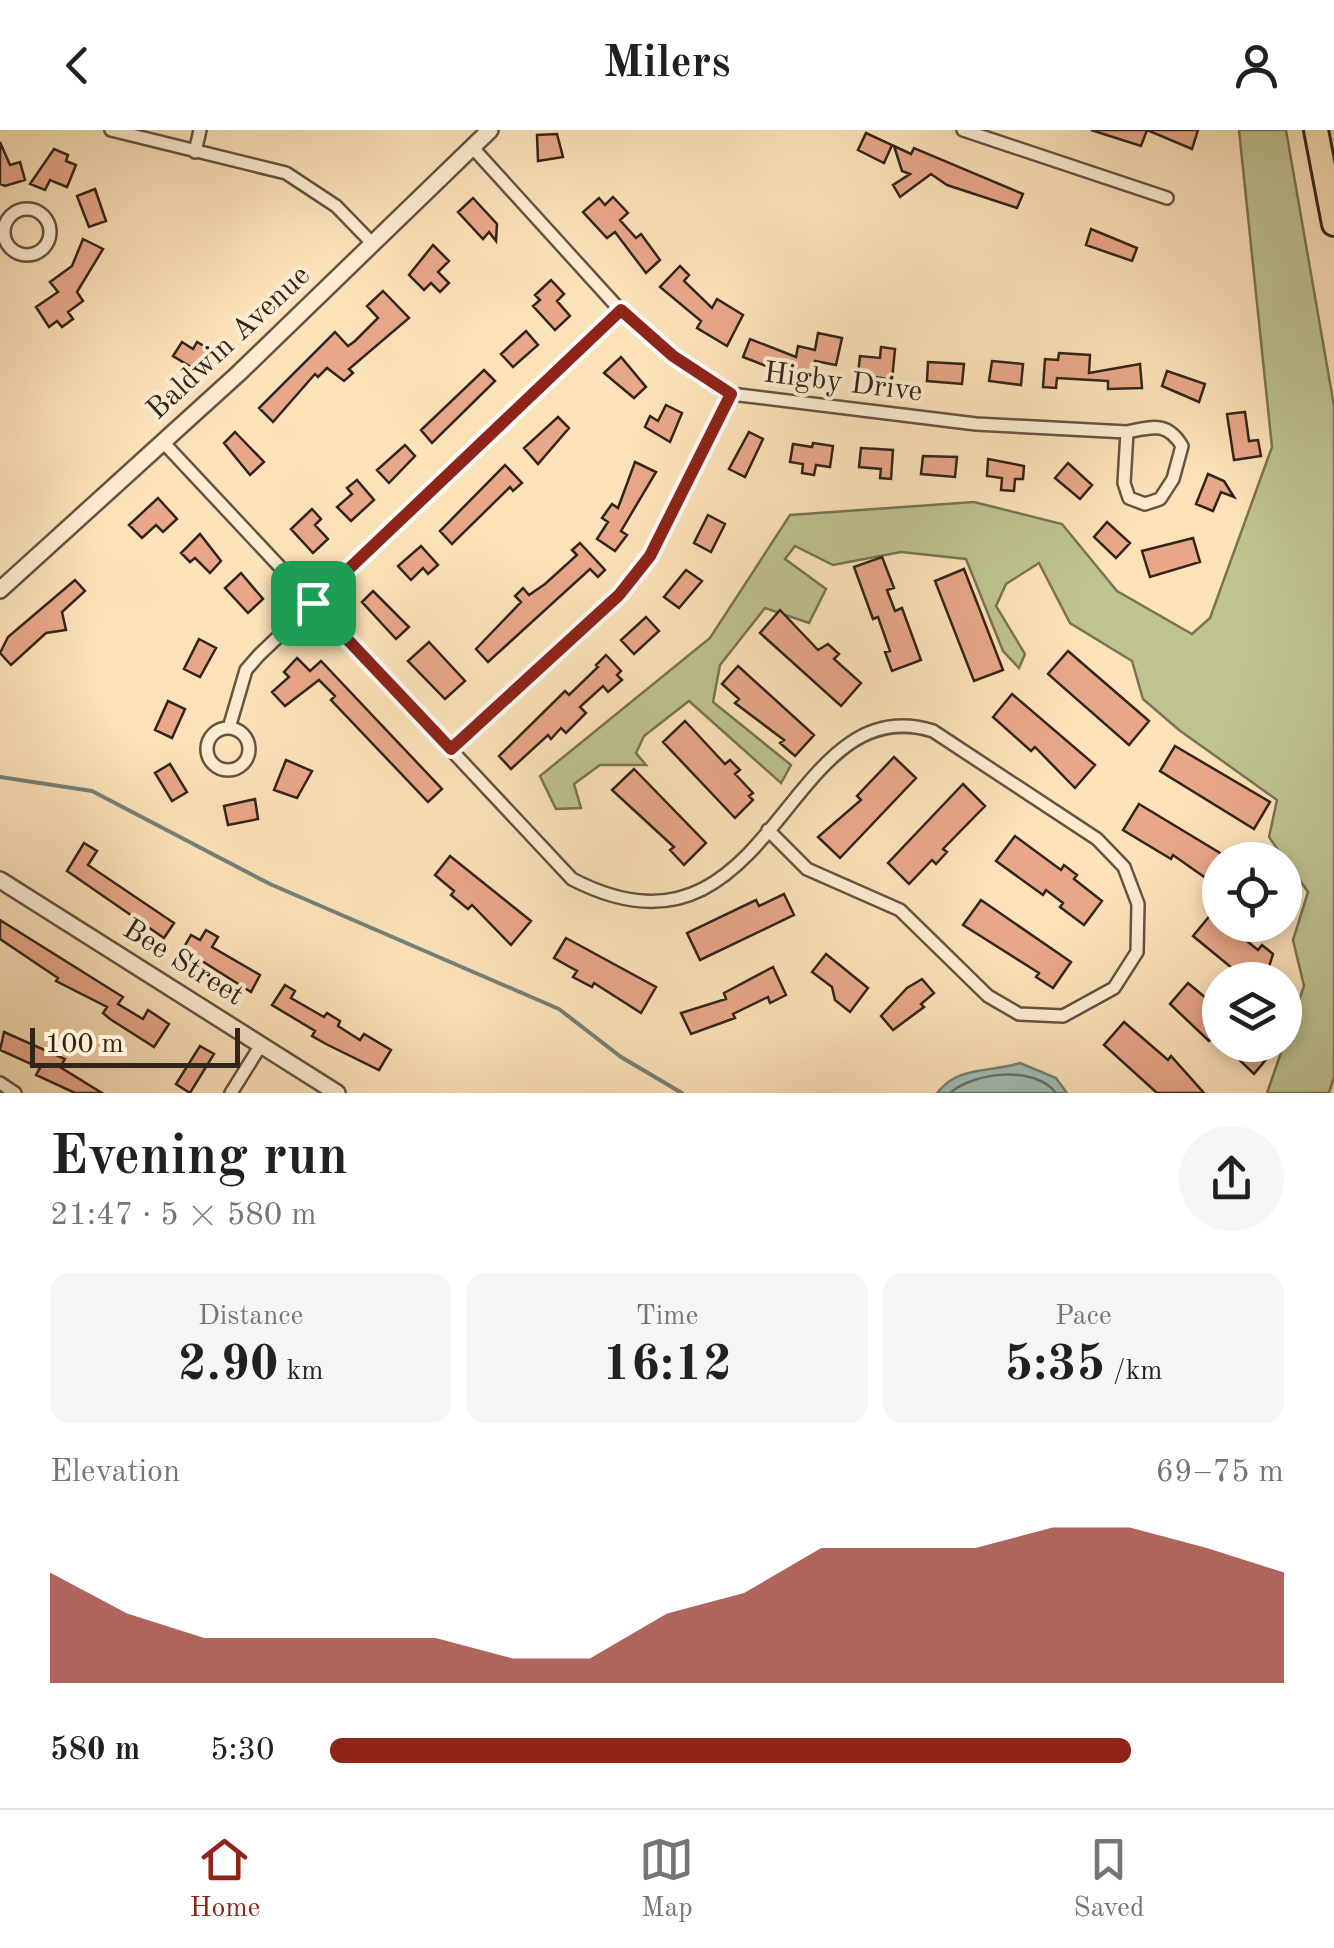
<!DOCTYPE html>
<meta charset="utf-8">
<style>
body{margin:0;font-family:"Old Standard TT",serif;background:#f6f6f6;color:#202124;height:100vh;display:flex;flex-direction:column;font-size:38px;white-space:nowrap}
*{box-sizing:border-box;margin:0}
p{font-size:32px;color:#757577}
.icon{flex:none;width:55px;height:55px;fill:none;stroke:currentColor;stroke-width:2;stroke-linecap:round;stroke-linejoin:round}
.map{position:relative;height:963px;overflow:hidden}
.sheet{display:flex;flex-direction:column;background:#fff;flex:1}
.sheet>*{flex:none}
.buttons{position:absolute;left:1202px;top:712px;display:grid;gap:20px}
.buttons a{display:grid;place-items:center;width:100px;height:100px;border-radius:50%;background:#fff;box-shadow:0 5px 15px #0003;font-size:50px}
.scale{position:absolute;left:30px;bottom:25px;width:210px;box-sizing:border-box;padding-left:10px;border:5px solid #312519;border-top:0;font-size:28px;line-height:35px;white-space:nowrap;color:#312519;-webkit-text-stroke:8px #fdecd2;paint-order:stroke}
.pin{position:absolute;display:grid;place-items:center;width:85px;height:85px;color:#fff;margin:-42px;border-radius:20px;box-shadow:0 5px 15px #0006}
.round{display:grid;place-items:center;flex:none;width:105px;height:105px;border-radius:52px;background:#f6f6f6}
.overview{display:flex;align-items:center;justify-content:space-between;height:170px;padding:0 50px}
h1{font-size:55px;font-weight:700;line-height:75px}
.figures{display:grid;grid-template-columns:repeat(3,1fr);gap:15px;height:170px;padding:10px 50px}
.figures div{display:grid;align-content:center;border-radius:20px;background:#f6f6f6;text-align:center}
.figures b{font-size:50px;font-weight:700}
.figures small{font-size:28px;font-weight:400}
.figures p{font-size:28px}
.chart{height:280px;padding:20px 50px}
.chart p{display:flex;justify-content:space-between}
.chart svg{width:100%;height:180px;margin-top:10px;fill:#8f2418;opacity:.7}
ul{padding:0 50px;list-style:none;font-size:32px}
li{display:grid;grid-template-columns:160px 120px 1fr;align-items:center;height:75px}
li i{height:25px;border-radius:12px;background:#8f2418}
header{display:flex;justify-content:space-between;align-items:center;height:130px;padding:0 50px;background:#fff;font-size:45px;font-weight:700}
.tab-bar{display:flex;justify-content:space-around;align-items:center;height:140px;border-top:2px solid #e0e0e0;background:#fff;font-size:28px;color:#757577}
.tab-bar a{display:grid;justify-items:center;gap:5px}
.tab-bar .selected{color:#8f2418}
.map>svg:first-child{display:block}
.green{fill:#bec390;stroke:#787454;stroke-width:2.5}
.water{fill:#a0bdb5;stroke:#748077;stroke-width:2.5}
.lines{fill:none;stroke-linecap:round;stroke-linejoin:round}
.shore{stroke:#687167;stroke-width:2.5}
.stream{stroke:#748077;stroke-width:4}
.building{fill:#e9a789;stroke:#312519;stroke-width:2.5}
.minor-casing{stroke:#645441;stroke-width:16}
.tertiary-casing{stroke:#645441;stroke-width:20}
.motorway-casing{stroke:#312519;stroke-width:28}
.minor{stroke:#fdecd2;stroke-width:11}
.tertiary{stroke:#fdecd2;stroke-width:15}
.motorway{stroke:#fce2b9;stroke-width:22}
.route-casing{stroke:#fff;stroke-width:20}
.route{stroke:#8f2418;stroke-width:12}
.labels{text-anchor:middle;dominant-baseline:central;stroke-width:8;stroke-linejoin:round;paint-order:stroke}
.street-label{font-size:30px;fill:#312519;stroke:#fdecd2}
</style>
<header><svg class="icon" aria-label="back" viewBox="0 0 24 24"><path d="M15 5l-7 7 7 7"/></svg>Milers<svg class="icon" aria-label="person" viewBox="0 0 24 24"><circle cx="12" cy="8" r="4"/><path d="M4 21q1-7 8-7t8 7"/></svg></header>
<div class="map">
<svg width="1334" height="963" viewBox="0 0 1334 963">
<rect width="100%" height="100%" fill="#fce2b9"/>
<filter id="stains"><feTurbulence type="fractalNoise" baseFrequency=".002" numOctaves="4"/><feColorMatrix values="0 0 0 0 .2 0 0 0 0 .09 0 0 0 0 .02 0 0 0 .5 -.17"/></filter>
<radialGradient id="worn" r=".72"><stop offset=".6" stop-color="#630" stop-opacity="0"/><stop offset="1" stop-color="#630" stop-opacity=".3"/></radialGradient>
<path class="green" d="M1239,0h47l48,276v671l-5,16h-62l37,-107 -11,-46 15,-48 -39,-55 8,-37 -98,-70 -36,-31 -11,-38 -62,-38 -31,-60 -33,21 -10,22 29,48 -6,14 -16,-17 -37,-92 -65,-7 -68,13 -38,-19 -10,13 41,30 -17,34 -44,-15 -45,57 -7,37 78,63 -10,18 -92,-82 -45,35 -8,17 10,12h-46l-26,19 7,24 -25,1 -16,-33 170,-138 80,-123 184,-13 88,22 55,67 75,43 18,-16 62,-171z"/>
<path class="water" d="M1020,933l36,15 11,15h-130c22,-28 52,-20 83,-30z"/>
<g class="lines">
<path class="shore" d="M950,963c24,-21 85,-28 106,0"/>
<path class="stream" d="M0,647l92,14 178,93 289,125 62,48 61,36"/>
</g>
<path class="building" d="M1091,0h107l-6,19 -45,-19 -6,16z
M866,3l26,12 -8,18 -26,-13z
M557,4l6,23 -25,4 -1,-26z
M0,12l10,23 10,-3 5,18 -20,6 -5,-2z
M894,16l17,8 3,-6 109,46 -6,14 -70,-23 -16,-11 -31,23 -7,-12 17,-11 -8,-3z
M54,19l14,6 -2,6 10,4 -9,22 -17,-7 -5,10 -15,-6z
M95,59l11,32 -17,6 -12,-31z
M613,67l15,16 -8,7 16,18 5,-4 19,26 -14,13 -31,-41 -8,6 -24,-26 16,-14 6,7z
M473,68l24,26 -1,17 -7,-9 -6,7 -25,-27z
M1091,99l46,19 -5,13 -46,-16z
M83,109l20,10 -26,43 6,9 -15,11 5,7 -11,8 -5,-6 -8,6 -13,-20 22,-15 -8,-10 22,-16z
M433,115l16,16 -11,11 11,11 -9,9 -9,-9 -7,7 -15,-15z
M680,136l9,9 -5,6 28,27 5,-9 26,16 -16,31 -30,-18 4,-7 -41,-34z
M551,150l13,14 -7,7 13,15 -15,14 -22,-24 7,-6 -5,-5z
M383,161l26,27 -60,51 4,4 -9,8 -17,-13 -9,9 -3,-3 -42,48 -14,-14 76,-76 13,14 7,-5 23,-23 -11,-12z
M526,201l12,14 -25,22 -12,-13z
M818,203l24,5 -6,27 -21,-4 -3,14 -38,-6 -31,-12 7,-18 46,18 2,-11 17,4z
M182,212l11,7 4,-7 17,10 -13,21 -28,-17z
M881,217l14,2 -3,31 -34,-6 2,-18 20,2z
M1059,223l31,2 -1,18 51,-9 2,24 -34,1v-8l-51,-3 -1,10 -13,-1 2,-28 13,1z
M621,227l25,30 -12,11 -30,-25z
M992,231l31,3 -2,21 -32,-4z
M928,232l36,2 -2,20 -35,-3z
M484,240l11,11 -63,62 -11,-13z
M1167,241l38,13 -6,18 -37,-16z
M666,275l16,8 -12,29 -25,-15 5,-11 8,5z
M1245,282l4,29 9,-1 3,16 -27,4 -7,-46z
M558,287l11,11 -31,36 -14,-16z
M235,302l29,30 -14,13 -26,-32z
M749,302l14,7 -18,38 -16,-8z
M813,313l20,3 -3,21 -14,-2 -2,10 -12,-2 1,-9 -13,-2 3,-18 19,3z
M405,315l10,11 -26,27 -12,-13z
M861,318l32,2 -2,29 -11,-1 1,-9 -22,-2z
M923,326l34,1 -2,20 -34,-3z
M988,329l36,7 -1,13h-8l-1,12 -13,-1 1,-12 -15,-2z
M635,332l21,10 -35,59 6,4 -12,16 -18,-12 11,-17 -6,-4 10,-14 6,4z
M1068,333l24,22 -12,14 -25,-21z
M505,335l17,18 -9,8 -3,-4 -58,57 -12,-13z
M1208,344l16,7 10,16 -13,-5 -8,19 -17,-7z
M357,350l17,20 -23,21 -14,-14 15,-13 -5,-6z
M158,368l19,21 -14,13 -7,-7 -14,13 -13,-13z
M312,379l9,10 -6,6 13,14 -15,14 -22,-24z
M708,385l17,9 -14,28 -17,-9z
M1107,392l23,21 -14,15 -22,-21z
M200,404l21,27 -11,12 -15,-15 -5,4 -9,-9z
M1193,408l7,24 -50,15 -8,-26z
M580,413l25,27 -7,7 -8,-8 -102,93 -12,-13 45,-47 -6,-6 8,-8 6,7 16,-11 32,-29 -5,-5z
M421,416l17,19 -10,9 -5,-6 -12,12 -13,-14z
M882,427l12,31 -7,2 8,21 7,-3 19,52 -29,11 -7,-19 5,-1 -12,-34 -5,2 -19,-52z
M964,439l39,101 -29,11 -39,-100z
M686,440l16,11 -23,27 -15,-11z
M241,443l22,26 -15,14 -23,-25z
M75,450l10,11 -23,21 4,18 -20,3 -35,32 -11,-12 8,-16z
M373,461l36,36 -13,12 -34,-37z
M780,480l38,40 10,-6 11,10 -5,5 27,24 -20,23 -81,-73z
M646,487l13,14 -25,23 -13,-14z
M199,509l17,9 -16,29 -16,-8z
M429,512l36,39 -20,18 -37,-38z
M1068,521l81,70 -20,24 -81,-71z
M606,525l15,16 -4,4 5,5 -14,12 -5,-6 -23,21 6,6 -20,20 -5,-5 -10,11 -3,-4 -37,34 -12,-13 66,-65 4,4 29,-28 -2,-2z
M297,528l13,13 11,-10 121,128 -14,13 -97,-102 4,-4 -16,-16 -34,26 -13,-14 17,-15 -5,-5z
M738,536l76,69 -19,21 -15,-13 4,-3 -49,-37 4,-4 -17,-15z
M1012,564l83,71 -20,23 -40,-41 -4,4 -38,-34z
M168,571l17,8 -13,29 -17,-8z
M685,591l40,43 5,-4 10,10 -5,4 18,19 -4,3 4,4 -18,18 -72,-76z
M1175,616l95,56 -16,27 -94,-58z
M894,627l22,21 -76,80 -22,-21 43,-37 -4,-4z
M286,630l26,11 -15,27 -23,-8z
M170,634l17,28 -15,9 -17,-28z
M634,639l72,74 -22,22 -14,-15 4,-3 -62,-57z
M963,654l22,22 -42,43 4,3 -11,12 -4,-4 -23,24 -21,-21z
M255,669l3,20 -30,6 -4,-19z
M1139,674l81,49v35l-47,-33 -2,4 -48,-29z
M1015,706l46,34 3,-5 13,10 -3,4 28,22 -18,24 -24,-18 3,-4 -17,-13 -3,5 -47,-34z
M84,713l13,8 -9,14 86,58 -10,15 -97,-67z
M450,726l81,65 -20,24 -39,-40 -4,4 -17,-14 3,-4 -19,-16z
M784,764l10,21 -94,45 -13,-27 69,-33 3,6z
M981,770l90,62 -18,26 -17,-11 3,-4 -76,-48z
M1212,783l8,12h7l31,25 4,-5 11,9 -4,13 17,13h-29l-15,-12 -4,5 -45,-37z
M0,790l123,77 -5,7 25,15 5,-9 21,14 -15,23 -44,-28 -7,-6 4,-6 -51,-26 2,-3 -58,-39z
M206,800l12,7 -6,10 48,28 -9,17 -68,-43 8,-14 9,5z
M566,808l90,49 -15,26 -47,-30 -2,4 -19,-10 4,-6 -23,-13z
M826,824l42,34 -18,24 -15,-12 -3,-13 -20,-15z
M773,837l13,28 -16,8 -2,-6 -35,17 2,4 -44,16 -10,-21 45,-14 -2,-6z
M922,849l12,14 -13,11 3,3 -31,23 -12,-14 26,-28z
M1188,853l25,21 -4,4 11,10v23l-7,-5 -4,5 -39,-37z
M285,855l10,6 -4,7 33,19 3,-4 13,8 -2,5 22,14 4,-6 27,16 -12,20 -53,-26 -14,-8 3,-5 -43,-26z
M1124,892l44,38 3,-4 33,37h-47l-53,-48z
M4,902l61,27 -5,8 42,26h-27l-39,-18 4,-7 -40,-18z
M1224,915h42l7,6 -19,23z
M200,916l14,8 -24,39 -14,-9z"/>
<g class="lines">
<g class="minor-casing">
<path id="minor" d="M111,0l175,43 50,33 37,38
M963,0l204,68
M473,18l148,163 52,45 58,38 245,30 151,8 -3,51 5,15 16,6 15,-5 13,-20 9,-33c-15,-25 -30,-19 -55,-14
M195,22l5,-22
M4 102a23 23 0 1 1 46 0a23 23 0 1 1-46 0Z
M163,312l409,437c202,105 212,-195 361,-148l164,108 27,28 14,37 -1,48 -23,36 -51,28 -44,-2 -31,-18 -88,-86 -93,-41 -39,-39
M229,598l17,-58 13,-15 362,-344
M207 619a21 21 0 1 1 42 0a21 21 0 1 1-42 0Z
M451,619l168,-154 31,-39 81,-162
M0,953l15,10
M231,963l30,-48"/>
</g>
<g class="tertiary-casing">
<path id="tertiary" d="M0,460l239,-217 251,-243
M0,750l337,213"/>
</g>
<g class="motorway-casing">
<path id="motorway" d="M1316,0l18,94"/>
</g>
<use href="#minor" class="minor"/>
<use href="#tertiary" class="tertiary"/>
<use href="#motorway" class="motorway"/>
</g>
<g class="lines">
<g class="route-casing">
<path id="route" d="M621,180l52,46 58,38 -81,162 -31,39 -168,154 -138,-146z"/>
</g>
<use href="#route" class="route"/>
</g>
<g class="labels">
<g class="street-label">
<text transform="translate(229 213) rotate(-43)">Baldwin Avenue</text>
<text transform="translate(843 253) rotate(7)">Higby Drive</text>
<text transform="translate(183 833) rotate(32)">Bee Street</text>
</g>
</g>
<rect width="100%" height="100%" filter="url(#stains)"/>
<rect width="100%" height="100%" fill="url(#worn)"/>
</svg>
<div class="buttons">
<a><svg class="icon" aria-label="locate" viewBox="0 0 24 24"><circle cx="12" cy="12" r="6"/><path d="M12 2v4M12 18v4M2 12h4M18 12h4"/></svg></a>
<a><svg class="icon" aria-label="layers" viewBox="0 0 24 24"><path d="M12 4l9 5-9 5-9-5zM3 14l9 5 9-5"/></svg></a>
</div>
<div class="scale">100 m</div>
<div class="pin" style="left:313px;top:473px;background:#1e9e55"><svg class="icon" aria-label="arrive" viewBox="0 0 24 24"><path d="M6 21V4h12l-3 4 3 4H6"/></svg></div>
</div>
<section class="sheet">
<div class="overview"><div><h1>Evening run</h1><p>21:47 · 5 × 580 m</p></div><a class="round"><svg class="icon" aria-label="share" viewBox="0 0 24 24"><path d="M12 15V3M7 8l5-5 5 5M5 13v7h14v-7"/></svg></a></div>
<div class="figures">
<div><p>Distance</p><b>2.90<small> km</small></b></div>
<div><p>Time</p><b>16:12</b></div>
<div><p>Pace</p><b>5:35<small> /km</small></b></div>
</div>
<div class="chart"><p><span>Elevation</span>69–75 m</p>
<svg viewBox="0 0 160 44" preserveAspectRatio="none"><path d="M0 44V17L10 27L20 33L30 33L40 33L50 33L60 38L70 38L80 27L90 22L100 11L110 11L120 11L130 6L140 6L150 11L160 17V44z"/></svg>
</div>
<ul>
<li><b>580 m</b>5:30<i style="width:84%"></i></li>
</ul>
</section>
<nav class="tab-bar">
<a class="selected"><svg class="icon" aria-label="home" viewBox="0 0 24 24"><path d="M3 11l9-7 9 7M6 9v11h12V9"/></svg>Home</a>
<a><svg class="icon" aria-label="map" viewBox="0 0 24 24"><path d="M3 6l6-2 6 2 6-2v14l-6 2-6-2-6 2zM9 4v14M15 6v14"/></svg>Map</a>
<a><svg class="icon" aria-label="saved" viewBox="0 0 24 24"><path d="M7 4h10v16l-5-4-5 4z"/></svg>Saved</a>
</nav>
